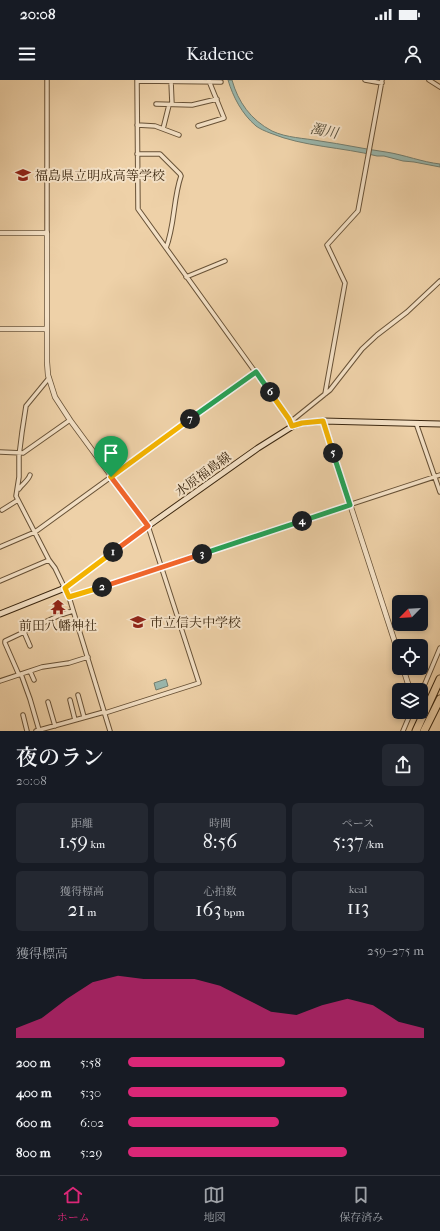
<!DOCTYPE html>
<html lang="ja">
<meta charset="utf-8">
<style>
body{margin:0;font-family:"IM FELL French Canon","Noto Serif JP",serif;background:#242831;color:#f1f3f6;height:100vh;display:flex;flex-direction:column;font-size:15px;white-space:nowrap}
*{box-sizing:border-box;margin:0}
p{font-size:13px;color:#9ea1a6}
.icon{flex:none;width:22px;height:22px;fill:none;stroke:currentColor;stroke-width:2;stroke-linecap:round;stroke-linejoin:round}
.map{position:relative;height:651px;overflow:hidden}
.details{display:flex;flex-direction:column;background:#171b24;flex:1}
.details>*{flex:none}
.needle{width:26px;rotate:246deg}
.buttons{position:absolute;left:392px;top:515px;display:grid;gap:8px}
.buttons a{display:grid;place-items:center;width:36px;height:36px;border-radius:6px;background:#171b24;box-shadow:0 2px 6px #0003;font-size:20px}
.pin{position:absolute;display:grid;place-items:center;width:34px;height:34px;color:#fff;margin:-41px -17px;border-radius:50% 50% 50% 0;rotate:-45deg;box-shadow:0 0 4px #0007}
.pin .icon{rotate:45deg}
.km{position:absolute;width:20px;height:20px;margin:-10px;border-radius:50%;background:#222;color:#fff;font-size:11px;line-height:20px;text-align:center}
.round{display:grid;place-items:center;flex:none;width:42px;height:42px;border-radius:6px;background:#242831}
.head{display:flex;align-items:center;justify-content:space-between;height:68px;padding:0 16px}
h1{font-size:22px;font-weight:600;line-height:30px}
.stats{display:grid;grid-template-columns:repeat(3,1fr);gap:6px;height:68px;padding:4px 16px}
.stats div{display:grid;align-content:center;border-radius:6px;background:#242831;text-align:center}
.stats b{font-size:20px;font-weight:600}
.stats small{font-size:11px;font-weight:400}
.stats p{font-size:11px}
.chart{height:112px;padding:8px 16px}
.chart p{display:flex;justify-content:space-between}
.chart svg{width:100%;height:72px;margin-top:4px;fill:#db2777;opacity:.7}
ul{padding:0 16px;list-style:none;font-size:13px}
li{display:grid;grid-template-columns:64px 48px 1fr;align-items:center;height:30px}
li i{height:10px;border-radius:5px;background:#db2777}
.status{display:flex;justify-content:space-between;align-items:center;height:28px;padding:0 20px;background:#171b24;direction:ltr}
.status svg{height:11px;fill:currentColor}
header{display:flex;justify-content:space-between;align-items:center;height:52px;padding:0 16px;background:#171b24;font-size:18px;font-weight:600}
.menu{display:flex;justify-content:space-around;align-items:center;height:56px;border-top:1px solid #363941;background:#171b24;font-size:11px;color:#9ea1a6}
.menu a{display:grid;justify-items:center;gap:2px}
.menu .current{color:#db2777}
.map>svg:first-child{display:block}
.water{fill:#9ab7ad;stroke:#747e6f}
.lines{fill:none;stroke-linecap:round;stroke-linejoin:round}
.minor-casing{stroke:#685237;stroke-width:5.5}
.tertiary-casing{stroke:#685237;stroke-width:6}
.secondary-casing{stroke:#3c2811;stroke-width:7}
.motorway-casing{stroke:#3c2811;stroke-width:9}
.minor{stroke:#f4e1c6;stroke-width:3.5}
.tertiary{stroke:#f4e1c6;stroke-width:4.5}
.secondary{stroke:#f4e1c6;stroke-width:5}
.motorway{stroke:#eed1a8;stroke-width:7}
.split-1-casing{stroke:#fff;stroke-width:8}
.split-2-casing{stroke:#fff;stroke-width:8}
.split-3-casing{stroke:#fff;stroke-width:8}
.split-4-casing{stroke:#fff;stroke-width:8}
.split-5-casing{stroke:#fff;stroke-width:8}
.split-6-casing{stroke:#fff;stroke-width:8}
.split-7-casing{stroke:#fff;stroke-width:8}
.split-8-casing{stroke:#fff;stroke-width:8}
.split-1{stroke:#f0652b;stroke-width:5}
.split-2{stroke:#f5b400;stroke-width:5}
.split-3{stroke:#f0652b;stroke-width:5}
.split-4{stroke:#22a559;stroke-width:5}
.split-5{stroke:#22a559;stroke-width:5}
.split-6{stroke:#f5b400;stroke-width:5}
.split-7{stroke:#22a559;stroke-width:5}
.split-8{stroke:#f5b400;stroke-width:5}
.labels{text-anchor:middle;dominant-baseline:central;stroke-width:4;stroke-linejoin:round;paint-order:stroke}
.poi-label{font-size:13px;fill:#3c2811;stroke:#f4e1c6;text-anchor:start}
.street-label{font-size:13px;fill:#3c2811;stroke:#f4e1c6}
.water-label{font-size:14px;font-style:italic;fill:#544c38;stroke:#f4e1c6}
</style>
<div class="status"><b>20:08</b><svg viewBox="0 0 49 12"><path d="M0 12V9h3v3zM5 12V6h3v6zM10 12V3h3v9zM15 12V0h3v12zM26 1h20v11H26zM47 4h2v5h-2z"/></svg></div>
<header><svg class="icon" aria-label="menu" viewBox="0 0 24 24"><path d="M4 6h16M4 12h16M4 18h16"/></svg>Kadence<svg class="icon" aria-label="person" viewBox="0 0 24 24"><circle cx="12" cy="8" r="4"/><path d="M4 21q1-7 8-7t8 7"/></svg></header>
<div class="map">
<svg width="440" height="651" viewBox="0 0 440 651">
<rect width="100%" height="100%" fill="#eed1a8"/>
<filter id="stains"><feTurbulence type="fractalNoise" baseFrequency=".005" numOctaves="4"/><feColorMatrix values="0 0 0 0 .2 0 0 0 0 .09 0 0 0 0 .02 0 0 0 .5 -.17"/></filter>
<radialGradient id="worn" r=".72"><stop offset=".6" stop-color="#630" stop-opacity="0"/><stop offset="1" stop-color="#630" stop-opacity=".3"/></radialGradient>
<path class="water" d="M228,0h4c6,22 19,40 40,51 15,7 32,7 48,10 22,3 44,8 66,11 19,3 36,10 54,12v3l-26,-5 -11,-1 -19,-5h-7c-35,-9 -73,-9 -107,-23 -5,-2 -10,-4 -14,-7 -14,-12 -23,-29 -28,-46z
M166,599l2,7 -12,4 -2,-7z"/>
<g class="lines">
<g class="minor-casing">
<path id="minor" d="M137,0l1,129 151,210 4,7
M365,0l17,3
M429,0l11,7
M137,1l84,1
M171,1l1,23
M156,24l36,1 25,-6
M137,45l18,1 24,9
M198,46l26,-8 -15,-37
M163,49l6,-24
M137,74h23l20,20 1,2c-8,23 -6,49 -15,72
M47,153v-153
M186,197l39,-16
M49,298l-23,28 -4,26 -3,24v21l-3,19 33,64 6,8 14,29 41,134
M325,314l20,-111 -18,-38 31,-34 24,-131
M416,343l24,69
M293,346l1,-7 36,-29 32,-41 15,-14 30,-23 33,-31
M0,372l23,1 47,-33
M19,409c3,-5 9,-8 11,-14
M2,430l16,-10
M0,467l35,-15 221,-160
M0,501l49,-21
M69,517l371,-122
M24,552l6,14
M30,591l4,9
M21,594l9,25 9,31
M19,595l-14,-32v-2l55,-26 13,-4
M0,601l42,-14 27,-4 19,-6
M421,613l19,-45
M78,615l6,22
M70,620l5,20
M48,622l7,24
M105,633l94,-30 -51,-157
M23,635l4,16
M36,651l68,-19
M403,651l8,-19"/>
</g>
<g class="tertiary-casing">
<path id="tertiary" d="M0,153h47v129l1,13 7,22 15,23 78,106
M0,249h47
M323,341l76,234
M403,588l7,22"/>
</g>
<g class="secondary-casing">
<path id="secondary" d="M0,534l65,-26 83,-62 110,-78 35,-22 9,-3 21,-2 117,3"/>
</g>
<g class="motorway-casing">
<path id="motorway" d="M416,651l24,-52
M424,651l16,-32"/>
</g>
<use href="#minor" class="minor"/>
<use href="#tertiary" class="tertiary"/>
<use href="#secondary" class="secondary"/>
<use href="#motorway" class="motorway"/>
</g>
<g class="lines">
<g class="split-1-casing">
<path id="split-1" d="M111,397l37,49 -35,26"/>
</g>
<g class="split-2-casing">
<path id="split-2" d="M102,507l-33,10 -4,-9 48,-36"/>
</g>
<g class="split-3-casing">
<path id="split-3" d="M102,507l100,-33"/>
</g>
<g class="split-4-casing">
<path id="split-4" d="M202,474l100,-33"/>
</g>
<g class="split-5-casing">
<path id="split-5" d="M302,441l48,-16 -17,-52"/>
</g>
<g class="split-6-casing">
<path id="split-6" d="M270,312l19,27 3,7 10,-3 21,-2 10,32"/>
</g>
<g class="split-7-casing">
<path id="split-7" d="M190,339l66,-47 14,20"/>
</g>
<g class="split-8-casing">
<path id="split-8" d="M111,397l79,-58"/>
</g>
<use href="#split-1" class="split-1"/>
<use href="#split-2" class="split-2"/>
<use href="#split-3" class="split-3"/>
<use href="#split-4" class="split-4"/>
<use href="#split-5" class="split-5"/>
<use href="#split-6" class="split-6"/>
<use href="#split-7" class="split-7"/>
<use href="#split-8" class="split-8"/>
</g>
<defs>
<g id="school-bare" transform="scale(1.2)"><path d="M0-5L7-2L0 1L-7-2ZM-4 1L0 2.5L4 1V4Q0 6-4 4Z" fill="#8f2418" stroke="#f4e1c6" stroke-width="2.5" paint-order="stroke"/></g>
<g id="temple-bare" transform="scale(1.2)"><path d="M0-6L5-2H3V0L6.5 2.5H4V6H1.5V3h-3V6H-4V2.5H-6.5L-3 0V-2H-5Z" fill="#8f2418" stroke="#f4e1c6" stroke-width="2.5" paint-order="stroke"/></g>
</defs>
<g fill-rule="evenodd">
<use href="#school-bare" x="23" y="95"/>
<use href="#temple-bare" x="58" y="527"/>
<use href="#school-bare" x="138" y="542"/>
</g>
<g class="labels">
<g class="poi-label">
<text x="35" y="95">福島県立明成高等学校</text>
<text x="150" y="542">市立信夫中学校</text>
<text x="58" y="545" text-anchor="middle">前田八幡神社</text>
</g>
<g class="street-label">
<text transform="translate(203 394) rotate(-36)">水原福島線</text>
</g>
<g class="water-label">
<text transform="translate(324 51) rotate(11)">濁川</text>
</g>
</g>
<rect width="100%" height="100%" filter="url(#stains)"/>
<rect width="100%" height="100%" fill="url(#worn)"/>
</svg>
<div class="buttons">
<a><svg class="needle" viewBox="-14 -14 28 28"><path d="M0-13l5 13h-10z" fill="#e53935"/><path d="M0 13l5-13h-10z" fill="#9ea1a6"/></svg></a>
<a><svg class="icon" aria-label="locate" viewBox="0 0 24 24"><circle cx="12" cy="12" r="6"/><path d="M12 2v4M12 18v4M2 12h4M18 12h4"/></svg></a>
<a><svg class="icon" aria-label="layers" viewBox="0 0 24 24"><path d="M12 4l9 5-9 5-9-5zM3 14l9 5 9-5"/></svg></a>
</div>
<div class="pin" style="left:111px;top:397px;background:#1e9e55"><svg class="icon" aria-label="arrive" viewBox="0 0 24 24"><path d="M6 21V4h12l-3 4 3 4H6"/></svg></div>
<b class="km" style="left:113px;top:472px">1</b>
<b class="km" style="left:102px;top:507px">2</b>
<b class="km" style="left:202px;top:474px">3</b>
<b class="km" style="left:302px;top:441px">4</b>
<b class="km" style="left:333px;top:373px">5</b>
<b class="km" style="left:270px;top:312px">6</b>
<b class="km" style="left:190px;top:339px">7</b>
</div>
<section class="details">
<div class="head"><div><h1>夜のラン</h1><p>20:08</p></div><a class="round"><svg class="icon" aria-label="share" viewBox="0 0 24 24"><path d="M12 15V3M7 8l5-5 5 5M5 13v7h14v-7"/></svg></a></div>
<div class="stats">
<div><p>距離</p><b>1.59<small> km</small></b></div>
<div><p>時間</p><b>8:56</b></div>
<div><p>ペース</p><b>5:37<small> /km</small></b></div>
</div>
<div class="stats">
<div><p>獲得標高</p><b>21<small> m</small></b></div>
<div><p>心拍数</p><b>163<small> bpm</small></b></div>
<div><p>kcal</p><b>113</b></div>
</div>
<div class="chart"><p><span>獲得標高</span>259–275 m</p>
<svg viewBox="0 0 160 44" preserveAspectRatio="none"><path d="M0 44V38L10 32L20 20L30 10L40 6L50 8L60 8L70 8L80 12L90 20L100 28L110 30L120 24L130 20L140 24L150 34L160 38V44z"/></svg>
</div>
<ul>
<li><b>200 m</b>5:58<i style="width:53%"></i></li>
<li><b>400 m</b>5:30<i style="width:74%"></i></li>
<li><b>600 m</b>6:02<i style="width:51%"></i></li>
<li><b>800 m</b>5:29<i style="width:74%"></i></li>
</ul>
</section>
<nav class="menu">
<a class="current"><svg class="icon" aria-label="home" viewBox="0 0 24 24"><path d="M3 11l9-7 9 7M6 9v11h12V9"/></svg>ホーム</a>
<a><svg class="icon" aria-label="map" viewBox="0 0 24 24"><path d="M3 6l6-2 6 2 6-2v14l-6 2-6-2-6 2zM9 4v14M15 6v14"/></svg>地図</a>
<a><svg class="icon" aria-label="saved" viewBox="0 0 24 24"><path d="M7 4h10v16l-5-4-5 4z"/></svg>保存済み</a>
</nav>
